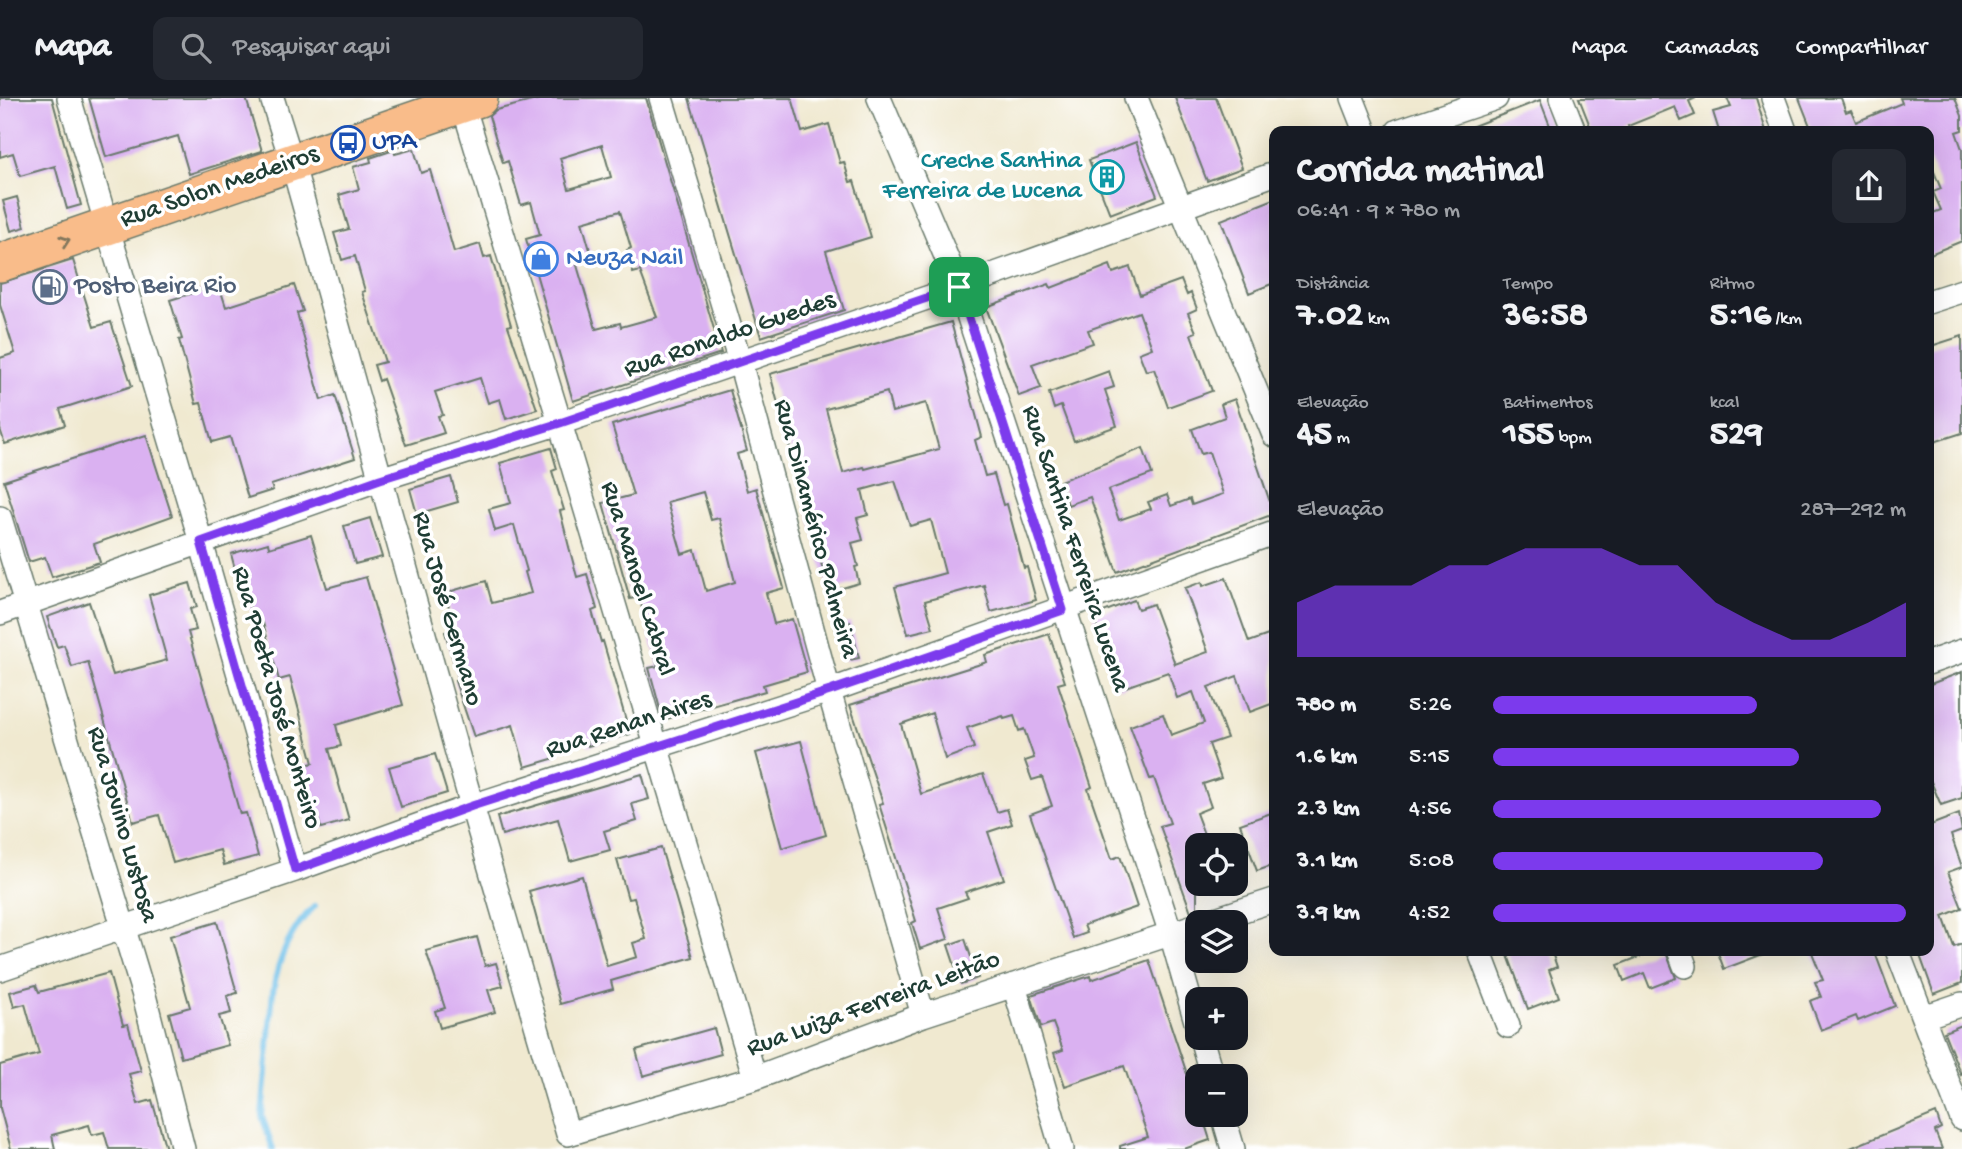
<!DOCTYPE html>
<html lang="pt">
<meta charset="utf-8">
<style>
body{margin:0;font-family:"Gochi Hand",sans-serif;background:#242831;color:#f1f3f6;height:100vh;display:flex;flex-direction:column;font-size:26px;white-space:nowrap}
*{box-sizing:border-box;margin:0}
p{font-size:23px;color:#9ea1a6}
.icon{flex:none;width:38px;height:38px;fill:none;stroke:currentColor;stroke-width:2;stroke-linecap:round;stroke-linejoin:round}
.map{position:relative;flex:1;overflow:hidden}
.sheet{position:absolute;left:1269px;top:28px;width:665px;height:830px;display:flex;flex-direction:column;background:#171b24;border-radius:14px;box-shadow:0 7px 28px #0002}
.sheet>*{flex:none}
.controls{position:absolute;left:1185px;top:735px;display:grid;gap:14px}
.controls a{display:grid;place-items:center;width:63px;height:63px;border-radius:14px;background:#171b24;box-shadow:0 7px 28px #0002;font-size:35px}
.pin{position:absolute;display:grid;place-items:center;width:60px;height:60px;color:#fff;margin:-30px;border-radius:14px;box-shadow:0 4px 10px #0006}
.round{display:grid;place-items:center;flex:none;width:74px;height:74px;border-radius:14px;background:#242831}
.overview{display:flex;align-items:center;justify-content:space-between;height:119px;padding:0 28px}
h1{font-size:38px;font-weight:800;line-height:52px}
.metrics{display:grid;grid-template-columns:repeat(3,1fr);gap:10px;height:119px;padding:7px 28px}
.metrics div{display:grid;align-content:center}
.metrics b{font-size:35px;font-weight:800}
.metrics small{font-size:19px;font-weight:400}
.metrics p{font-size:19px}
.chart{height:196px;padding:14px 28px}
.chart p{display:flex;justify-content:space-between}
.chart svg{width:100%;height:126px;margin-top:7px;fill:#7c3aed;opacity:.7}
ul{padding:0 28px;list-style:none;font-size:23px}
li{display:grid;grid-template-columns:112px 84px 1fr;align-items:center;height:52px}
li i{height:18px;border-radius:9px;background:#7c3aed}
header{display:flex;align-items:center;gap:42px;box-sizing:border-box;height:98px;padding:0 35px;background:#171b24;border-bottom:2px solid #363941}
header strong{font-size:33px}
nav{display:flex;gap:38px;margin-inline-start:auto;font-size:24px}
.search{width:490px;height:63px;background:#242831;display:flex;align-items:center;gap:18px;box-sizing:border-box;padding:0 24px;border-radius:14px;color:#9ea1a6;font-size:26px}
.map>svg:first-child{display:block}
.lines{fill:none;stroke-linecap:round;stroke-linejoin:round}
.stream{stroke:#6dc0e9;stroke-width:6}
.building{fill:#dab1f1;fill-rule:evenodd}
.street-casing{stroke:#68796b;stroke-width:26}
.primary-casing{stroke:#68796b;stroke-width:40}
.street{stroke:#fff;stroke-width:23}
.primary{stroke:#f9bc8a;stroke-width:37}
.oneway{stroke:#81765b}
.route-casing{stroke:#fff;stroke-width:14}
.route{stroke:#7c3aed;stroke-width:9}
.labels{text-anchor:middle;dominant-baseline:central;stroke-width:7;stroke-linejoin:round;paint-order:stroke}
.transit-label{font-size:26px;fill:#164399;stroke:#fff;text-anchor:start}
.culture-label{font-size:26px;fill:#0d838f;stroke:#fff;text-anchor:end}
.street-label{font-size:26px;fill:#1f3d34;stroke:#fff}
.shop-label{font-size:26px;fill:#366cbe;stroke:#fff;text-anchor:start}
.service-label{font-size:26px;fill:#4e5e75;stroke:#fff;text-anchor:start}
</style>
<header>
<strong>Mapa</strong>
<div class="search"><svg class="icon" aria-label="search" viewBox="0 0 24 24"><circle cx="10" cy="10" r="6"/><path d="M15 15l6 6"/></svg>Pesquisar aqui</div>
<nav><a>Mapa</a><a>Camadas</a><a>Compartilhar</a></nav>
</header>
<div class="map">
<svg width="1962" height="1051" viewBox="0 0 1962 1051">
<rect width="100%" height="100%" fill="#fff"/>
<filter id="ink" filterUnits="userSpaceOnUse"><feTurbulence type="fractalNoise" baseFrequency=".0143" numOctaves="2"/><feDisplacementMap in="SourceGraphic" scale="14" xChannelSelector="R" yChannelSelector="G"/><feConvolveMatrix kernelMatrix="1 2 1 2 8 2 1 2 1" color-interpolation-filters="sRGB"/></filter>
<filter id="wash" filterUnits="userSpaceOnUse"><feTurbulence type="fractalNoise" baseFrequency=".00686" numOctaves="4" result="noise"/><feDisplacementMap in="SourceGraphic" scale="28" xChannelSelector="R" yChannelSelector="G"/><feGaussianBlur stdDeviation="1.57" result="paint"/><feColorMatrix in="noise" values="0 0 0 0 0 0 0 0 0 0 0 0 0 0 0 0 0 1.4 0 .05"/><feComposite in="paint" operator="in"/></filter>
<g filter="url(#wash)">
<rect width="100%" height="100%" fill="#f0e9d0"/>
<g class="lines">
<path class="stream" d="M273,1051l-11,-33 11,-125c5,-31 18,-64 42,-85"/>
</g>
<g id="blocks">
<path class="building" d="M0,0h52l29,107 -14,4 -12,-43 -35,10 -7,-23 -13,4z
M89,0h157l16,53 -73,23 -11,-38 -72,21z
M544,0h102l75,255 -148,48 -47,-162 14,-4 -9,-33 -10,3 -13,-44 -5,2 -14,-47 7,-6zM602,47l9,32 -42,12 -9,-31zM620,113l11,37 -4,2 6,23 7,-2 17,46 -36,10 -1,-4 -24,6 -20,-67 16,-5 -10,-35z
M689,0h103l10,34 27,-8 11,39 4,-1 6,20 4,-1 17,56 -45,14 18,59 -83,27z
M1175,0h41l26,70 -35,13z
M1579,0h117l-7,3 6,14 -14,6 -6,-14 -47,19 2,5h-38z
M1727,0h29l10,33h-47l-6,-19 18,-5z
M1799,0h42l5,14 5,-2 5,12 46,-19 -2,-5h55l7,18v14l-6,2 6,17v92l-34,14v-40l13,-5 -8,-18 8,-3 -13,-32v-26h-116z
M1540,2l12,31h-89v-1z
M1136,44l21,54 -47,18 -21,-54z
M414,51l7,24 9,-3 24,82 26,-8 4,14 7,-2 20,69 -3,1 29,83 -31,10 -6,-20 -12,4 -8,-25 -45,14 8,23 -5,1 6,17 -38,12 -23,-66 -4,2 -5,-16 11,-3 -23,-70 3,-1 -10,-35 -13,4 -8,-27 15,-4 -10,-34 20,-6 -6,-22 18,-5 -1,-4 24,-8 1,4z
M17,99l8,30 -14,4 -8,-30z
M1274,101v84l-25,10 -28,-73z
M73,162l21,67 17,-5 21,64 -72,23 5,16 -60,19 -5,-15v-71l15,-5 -15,-48v-22z
M1110,167l3,8 17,-6 10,28 41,-15 6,15 4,-2 6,16 -9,4 8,19 -5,2 21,57 -44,16 -14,-38 -8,2 -7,-18 13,-5 -13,-36 -51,18 5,13 -61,21 9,24 -22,8 -33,-89 63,-23 2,4z
M219,187l7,22 68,-22 9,26 -6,2 24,87 14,-5 20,63 -84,27 2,5 -25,8 -18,-61 -18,5 -11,-39 -5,1 -17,-64 3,-1 -12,-39z
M951,224l31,115 -7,3 10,36 9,-2 9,31 4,-1 17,64 3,-1 9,33 -45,12 -7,-27 -59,16 8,27 -25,6 -13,-47 50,-14 -14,-53 -21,6 -15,-45 -33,9 6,25 -11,3 6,22 -11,3 6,23 -3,1 4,16 -30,9 -59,-218zM887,294l5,20 34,-9 13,46 -74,20 -1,-2 -21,6 -17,-64z
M1962,238v97l-34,11v-97z
M1109,273l5,16 -9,3 12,36 -43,15 -13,-35 -7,3 -5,-16z
M730,292l17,61 -10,3 10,37 9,-3 28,100 -18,5 8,31 18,-5 15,53 -44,13 2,6 -102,29 -14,-52 9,-2 -19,-69 -9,2 -27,-96 30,-8 -21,-70zM703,394l8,28 8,-2 16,64 -29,9 -11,-41 -13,4 -15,-52z
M1235,301l39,115 -157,58 -27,-75 -22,8 -8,-24 83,-33 9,26 -44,16 11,30 32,-11 -3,-7 19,-7 4,11 19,-7 2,6 31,-11 -14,-42 -8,2 -9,-25 33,-12 -4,-13z
M146,337l26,81 -78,28 6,18 -48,15 -7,-20 -16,5 -25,-81z
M551,350l6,21 -5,2 12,39 -4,1 9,36 8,30 10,-3 10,35 -5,2 9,31 2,-1 27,93 -42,12 -1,-5 -34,10 2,7 -30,9 -12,-42 -39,12 -19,-56 4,-1 -14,-48 10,-3 -10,-36 41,-12 6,22 39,-10 -6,-21 2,-1 -13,-46 -19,6 -6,-22 22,-6 -11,-40z
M451,379l7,25 -41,12 -7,-25z
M370,420l12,39 -27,7 -11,-38z
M311,437l16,53 39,-11 37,128 -67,20 5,21 -12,3 20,71 -28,8 -5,-16 -9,3 -13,-47 19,-5 -23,-86 -11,3 -16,-57 -8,2 -8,-27 -4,1 -12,-45 37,-11 1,5z
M1226,480l23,64 25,-9v70l-24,9 -13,-36 -29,11 19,51 -18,6 12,34 -18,6 8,23 -15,6 12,32h-11v66l-6,1 -31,-86 10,-3 -16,-45 -4,1 -20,-53 33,-12 8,21 33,-12 -11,-31 -16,6 -9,-26 -48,17 -27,-73 41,-16 4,9 15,-5 22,60 33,-12 -23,-64 17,-6 1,4z
M190,485l7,24 -7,2 6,21 -8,2 52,182 6,-1 12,43 -34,9 -4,-15 -47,13 -14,-48 -26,7 -45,-160 -16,5 -8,-22 -7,2 -10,-30 42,-15 24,73 54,-15 -18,-65z
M850,524l9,36 -14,3 -10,-34z
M1049,536l16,48 -7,2 34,103 -4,2 24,70 8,-3 17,51 -53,18 3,8 -14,5 -43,-124 22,-8 -10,-29 -10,3 -7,-19 9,-3 -10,-29 -5,2 -5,-15 -10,3 -1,-3 -36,12 7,20 -29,11 -13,-46 -31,11 20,70 62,-20 14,38 10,-3 5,15 -24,8 16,47 -39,13 3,6 -30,10 10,31 -28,10 -8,-26 4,-2 -37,-117 4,-1 -33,-98 137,-43 -2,-7z
M1962,574v126l-21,7 -13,-30v-90z
M801,643l25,94 -44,13 -26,-95z
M435,656l12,39 -46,14 -12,-40z
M642,676l7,25 -17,5 5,17 -33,10 6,19 -40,11 -12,-42 -56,16 -5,-18z
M1274,714v53l-17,6 -17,-47z
M1959,716l3,17 -11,4 11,32 -14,5 14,36 -19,8 11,31 8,-3v39l-28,11 -16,-44h10v-124z
M661,750l32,109 -82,24 2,8 -53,15 -31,-113 53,-15 25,90 30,-9 -4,-14 13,-4 -12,-41 -6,1 -11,-39z
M217,824l20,71 -10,3 4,17 -12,3 9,29 -47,13 -12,-45 21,-6 -20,-71z
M477,839l8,29 11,-3 7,23 -15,4 7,22 -55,16 -5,-17 10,-3 -19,-57z
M965,841l13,39 -17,6 -13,-39z
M1506,852h45l6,17 -8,3 10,27 -31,12z
M1657,852h8l11,28 -26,10 -6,-15 -20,8 -6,-16z
M1717,852h53l1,1 -47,18z
M1811,852h63l21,56 -37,15 -2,-5 -35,14 -11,-29 11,-4 -6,-15 8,-2z
M1149,862l48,144v11h4l2,3 7,22 -26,9h-64v-3l28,-9 -24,-71 -59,20 -11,-33 9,-3 -10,-27 -12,4 -10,-32 59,-19 1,4z
M109,875l14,52 5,-1 13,47 -12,3 9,30 14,-4 14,49h-57l-5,-17 -12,3 -3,-10 -37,10 3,14h-44l-11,-41v-43l39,-11 -14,-50 -11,3 -4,-15 26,-7 3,7z
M1962,927v49l-1,1 -17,-43z
M714,930l7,26 -78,22 -7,-26z
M1936,1015l5,15 -6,3 7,18h-94z"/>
</g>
</g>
<g filter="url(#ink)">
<use href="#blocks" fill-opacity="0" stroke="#68796b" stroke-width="2"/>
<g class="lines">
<g class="street-casing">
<path id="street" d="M69,0l132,444 94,328
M272,0l20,64 180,644 96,328 187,-56 168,-63 274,-90
M461,0l99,325 195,655
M661,0l79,264 89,329 94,324
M879,0l80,189 212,647 26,91
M1136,0l138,337
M1352,0l13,33
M1561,0l13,33
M1773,0l12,33
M1398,33l98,-33
M1928,204l34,-11
M0,420l145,481 38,150
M0,515l380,-134 180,-56 399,-136 315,-113
M1928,565l34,-12
M1206,824l68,-22
M1479,852l29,76
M1679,852l6,16
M1897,852l65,169
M0,871l295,-99 177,-64 357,-115 445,-158
M1014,887l48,164
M1924,919l38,-13
M1201,940l11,38
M1223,1017l10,34"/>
</g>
<g class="primary-casing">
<path id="primary" d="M0,165l479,-165"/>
</g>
<use href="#street" class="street"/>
<use href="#primary" class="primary"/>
</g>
<defs><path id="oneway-chevron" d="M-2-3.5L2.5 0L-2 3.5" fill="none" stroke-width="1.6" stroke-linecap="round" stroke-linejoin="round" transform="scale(1.75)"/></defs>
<use class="oneway" href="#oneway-chevron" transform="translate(65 143) rotate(-19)"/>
</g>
<g class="lines" filter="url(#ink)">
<g class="route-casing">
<path id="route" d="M959,189l104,323 -233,81 -358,115 -177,64 -94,-328 179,-63 180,-56z"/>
</g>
<use href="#route" class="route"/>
</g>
<defs>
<g id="bus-ring" transform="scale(1.75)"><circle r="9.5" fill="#fff" stroke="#1a4fb4" stroke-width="1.5"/><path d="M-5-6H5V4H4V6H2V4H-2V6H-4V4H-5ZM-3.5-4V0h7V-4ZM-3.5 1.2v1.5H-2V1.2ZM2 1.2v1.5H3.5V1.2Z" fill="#1a4fb4"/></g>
<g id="building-ring" transform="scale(1.75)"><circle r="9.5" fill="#fff" stroke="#0f9aa8" stroke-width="1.5"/><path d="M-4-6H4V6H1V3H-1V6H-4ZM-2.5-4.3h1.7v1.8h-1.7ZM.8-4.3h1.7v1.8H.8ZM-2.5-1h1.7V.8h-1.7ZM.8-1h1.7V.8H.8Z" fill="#0f9aa8"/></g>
<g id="shop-ring" transform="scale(1.75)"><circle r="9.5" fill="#fff" stroke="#3f7fe0" stroke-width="1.5"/><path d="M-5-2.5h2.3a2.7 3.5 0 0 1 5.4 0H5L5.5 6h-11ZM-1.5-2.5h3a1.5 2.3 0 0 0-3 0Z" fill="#3f7fe0"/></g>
<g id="fuel-ring" transform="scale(1.75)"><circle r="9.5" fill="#fff" stroke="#5c6f8a" stroke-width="1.5"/><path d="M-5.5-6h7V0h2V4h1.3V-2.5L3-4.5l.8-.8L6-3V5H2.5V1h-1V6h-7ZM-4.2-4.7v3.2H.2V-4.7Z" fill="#5c6f8a"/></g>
</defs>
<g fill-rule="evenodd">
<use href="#bus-ring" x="348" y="45"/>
<use href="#building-ring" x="1107" y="79"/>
<use href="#shop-ring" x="541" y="161"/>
<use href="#fuel-ring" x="50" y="189"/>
</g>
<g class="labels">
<g class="transit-label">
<text x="372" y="45">UPA</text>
</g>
<g class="culture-label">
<text x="1082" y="64">Creche Santina<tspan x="1082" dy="30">Ferreira de Lucena</tspan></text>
</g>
<g class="street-label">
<text transform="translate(220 90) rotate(-19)">Rua Solon Medeiros</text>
<text transform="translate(730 238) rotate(-19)">Rua Ronaldo Guedes</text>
<text transform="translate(814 431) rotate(75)">Rua Dinamérico Palmeira</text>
<text transform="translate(1074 451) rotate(72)">Rua Santina Ferreira Lucena</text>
<text transform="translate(636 481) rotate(73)">Rua Manoel Cabral</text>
<text transform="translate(446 511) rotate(74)">Rua José Germano</text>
<text transform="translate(275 600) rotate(74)">Rua Poeta José Monteiro</text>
<text transform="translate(629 628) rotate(-18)">Rua Renan Aires</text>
<text transform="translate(121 727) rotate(74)">Rua Jovino Lustosa</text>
<text transform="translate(874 907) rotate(-20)">Rua Luiza Ferreira Leitão</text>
</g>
<g class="shop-label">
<text x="566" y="161">Neuza Nail</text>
</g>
<g class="service-label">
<text x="74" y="189">Posto Beira Rio</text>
</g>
</g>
</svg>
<div class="controls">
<a><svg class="icon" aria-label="locate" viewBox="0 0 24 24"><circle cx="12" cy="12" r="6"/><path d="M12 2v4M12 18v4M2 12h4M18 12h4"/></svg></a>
<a><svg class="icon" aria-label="layers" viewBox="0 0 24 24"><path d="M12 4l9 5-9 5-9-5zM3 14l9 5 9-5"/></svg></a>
<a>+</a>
<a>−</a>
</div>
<div class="pin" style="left:959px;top:189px;background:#1e9e55"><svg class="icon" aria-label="arrive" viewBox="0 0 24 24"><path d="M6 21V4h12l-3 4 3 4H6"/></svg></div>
<section class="sheet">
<div class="overview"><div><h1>Corrida matinal</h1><p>06:41 · 9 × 780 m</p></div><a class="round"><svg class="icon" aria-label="share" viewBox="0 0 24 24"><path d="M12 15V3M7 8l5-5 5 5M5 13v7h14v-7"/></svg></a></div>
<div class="metrics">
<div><p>Distância</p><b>7.02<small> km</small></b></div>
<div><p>Tempo</p><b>36:58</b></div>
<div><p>Ritmo</p><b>5:16<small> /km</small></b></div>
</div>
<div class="metrics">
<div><p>Elevação</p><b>45<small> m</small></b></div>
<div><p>Batimentos</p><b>155<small> bpm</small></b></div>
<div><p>kcal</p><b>529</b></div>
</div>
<div class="chart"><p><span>Elevação</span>287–292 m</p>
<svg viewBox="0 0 160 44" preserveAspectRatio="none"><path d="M0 44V25L10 19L20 19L30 19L40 12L50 12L60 6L70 6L80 6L90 12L100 12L110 25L120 32L130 38L140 38L150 32L160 25V44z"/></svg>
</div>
<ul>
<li><b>780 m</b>5:26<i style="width:64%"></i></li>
<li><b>1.6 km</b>5:15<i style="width:74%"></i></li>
<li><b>2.3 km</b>4:56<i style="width:94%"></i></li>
<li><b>3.1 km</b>5:08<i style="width:80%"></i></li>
<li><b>3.9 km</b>4:52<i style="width:100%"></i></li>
</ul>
</section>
</div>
